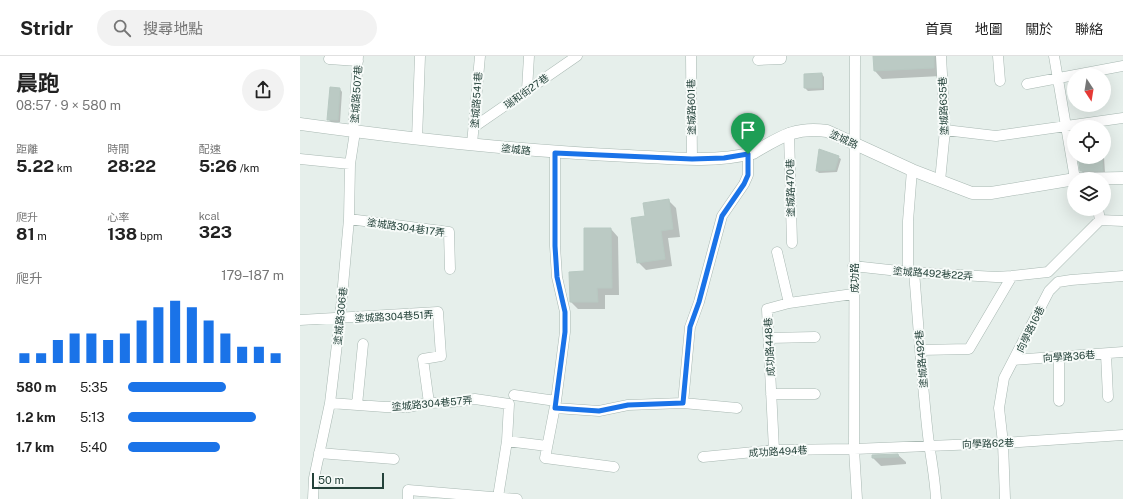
<!DOCTYPE html>
<html lang="zh-TW">
<meta charset="utf-8">
<style>
body{margin:0;font-family:"Public Sans","Noto Sans TC",sans-serif;background:#f2f2f2;color:#222;height:100vh;display:flex;flex-direction:column;font-size:15px;white-space:nowrap}
*{box-sizing:border-box;margin:0}
p{font-size:13px;color:#767676}
.icon{flex:none;width:22px;height:22px;fill:none;stroke:currentColor;stroke-width:2;stroke-linecap:round;stroke-linejoin:round}
.map{position:relative;flex:1;overflow:hidden}
.drawer{display:flex;flex-direction:column;background:#fff;width:300px}
.drawer>*{flex:none}
.needle{width:26px;rotate:168deg}
.tools{position:absolute;left:767px;top:12px;display:grid;gap:8px}
.tools a{display:grid;place-items:center;width:44px;height:44px;border-radius:50%;background:#fff;box-shadow:0 4px 16px #0002;font-size:20px}
.scale{position:absolute;left:12px;bottom:10px;width:72px;box-sizing:border-box;padding-left:4px;border:2px solid #24423a;border-top:0;font-size:11px;line-height:14px;white-space:nowrap;color:#24423a;-webkit-text-stroke:3px #f7fbf9;paint-order:stroke}
.pin{position:absolute;display:grid;place-items:center;width:34px;height:34px;color:#fff;margin:-41px -17px;border-radius:50% 50% 50% 0;rotate:-45deg;box-shadow:0 0 4px #0007}
.pin .icon{rotate:45deg}
.round{display:grid;place-items:center;flex:none;width:42px;height:42px;border-radius:21px;background:#f2f2f2}
.summary{display:flex;align-items:center;justify-content:space-between;height:68px;padding:0 16px}
h1{font-size:22px;font-weight:700;line-height:30px}
.stats{display:grid;grid-template-columns:repeat(3,1fr);gap:6px;height:68px;padding:4px 16px}
.stats div{display:grid;align-content:center}
.stats b{font-size:17px;font-weight:700}
.stats small{font-size:11px;font-weight:400}
.stats p{font-size:11px}
.chart{height:112px;padding:8px 16px}
.chart p{display:flex;justify-content:space-between}
.chart svg{width:100%;height:72px;margin-top:4px;stroke:#1a73e8;stroke-width:6}
ul{padding:0 16px;list-style:none;font-size:13px}
li{display:grid;grid-template-columns:64px 48px 1fr;align-items:center;height:30px}
li i{height:10px;border-radius:5px;background:#1a73e8}
header{display:flex;align-items:center;gap:24px;box-sizing:border-box;height:56px;padding:0 20px;background:#fff;border-bottom:1px solid #e0e0e0}
header strong{font-size:19px}
nav{display:flex;gap:22px;margin-inline-start:auto;font-size:14px}
.search{width:280px;height:36px;background:#f2f2f2;display:flex;align-items:center;gap:10px;box-sizing:border-box;padding:0 14px;border-radius:22px;color:#767676;font-size:15px}
main{display:flex;flex:1;min-height:0}
.map>svg:first-child{display:block}
.shadow{fill:#0003}
.building{fill:#bbcac4;stroke:#b8c9c2}
.lines{fill:none;stroke-linecap:round;stroke-linejoin:round}
.minor-casing{stroke:#a8b8b2;stroke-width:11}
.tertiary-casing{stroke:#a8b8b2;stroke-width:13}
.minor{stroke:#fff;stroke-width:10}
.tertiary{stroke:#fff;stroke-width:12}
.route-casing{stroke:#fff;stroke-width:8}
.route{stroke:#1a73e8;stroke-width:5}
.labels{text-anchor:middle;dominant-baseline:central;stroke-width:4;stroke-linejoin:round;paint-order:stroke}
.street-label{font-size:10px;fill:#24423a;stroke:#f7fbf9}
</style>
<header>
<strong>Stridr</strong>
<div class="search"><svg class="icon" aria-label="search" viewBox="0 0 24 24"><circle cx="10" cy="10" r="6"/><path d="M15 15l6 6"/></svg>搜尋地點</div>
<nav><a>首頁</a><a>地圖</a><a>關於</a><a>聯絡</a></nav>
</header>
<main>
<section class="drawer">
<div class="summary"><div><h1>晨跑</h1><p>08:57 · 9 × 580 m</p></div><a class="round"><svg class="icon" aria-label="share" viewBox="0 0 24 24"><path d="M12 15V3M7 8l5-5 5 5M5 13v7h14v-7"/></svg></a></div>
<div class="stats">
<div><p>距離</p><b>5.22<small> km</small></b></div>
<div><p>時間</p><b>28:22</b></div>
<div><p>配速</p><b>5:26<small> /km</small></b></div>
</div>
<div class="stats">
<div><p>爬升</p><b>81<small> m</small></b></div>
<div><p>心率</p><b>138<small> bpm</small></b></div>
<div><p>kcal</p><b>323</b></div>
</div>
<div class="chart"><p><span>爬升</span>179–187 m</p>
<svg viewBox="0 0 160 44" preserveAspectRatio="none"><path d="M5 44V38M15 44V38M25 44V30M35 44V26M45 44V26M55 44V30M65 44V26M75 44V18M85 44V10M95 44V6M105 44V10M115 44V18M125 44V26M135 44V34M145 44V34M155 44V38"/></svg>
</div>
<ul>
<li><b>580 m</b>5:35<i style="width:63%"></i></li>
<li><b>1.2 km</b>5:13<i style="width:82%"></i></li>
<li><b>1.7 km</b>5:40<i style="width:59%"></i></li>
</ul>
</section>
<div class="map">
<svg width="823" height="443" viewBox="0 0 823 443">
<rect width="100%" height="100%" fill="#e6efeb"/>
<path class="shadow" d="M574,0h66l1,20 -59,3 -7,-8z
M522,18l2,3v13l-16,1 -3,-3v-13z
M40,33l2,3 -2,30h-9l-3,-3z
M538,101l3,2 -4,13 -18,1 -2,-2z
M779,101h25l1,16h-21l-3,-2z
M368,144l8,8 4,29 -12,1 4,28 -26,4 -8,-8 8,-45z
M311,173l7,8 1,58h-14v14h-27l-7,-7 14,-30z
M598,399l8,7v2l-25,2 -8,-8z"/>
<path class="building" d="M573,0h61v12l-60,3z
M522,17v15h-18v-14z
M30,31l10,1 -2,32h-11z
M519,93l20,7 -4,14 -19,1z
M778,101h24l1,14h-23z
M369,143l4,30 -12,2 4,28 -28,4 -6,-45 14,-2 -2,-13z
M284,172h27l1,60h-15l1,14h-28l-1,-30 15,-1z
M598,398l1,3 -27,1v-3z"/>
<g class="lines">
<g class="minor-casing">
<path id="minor" d="M391,0l1,103
M555,0l-1,393 3,50
M698,0l2,25
M754,0l21,123
M29,3l29,2
M458,4l23,-1v-3
M727,28l96,-18
M227,34l2,-34
M174,71l103,-71
M645,74l51,6 127,-18
M53,76l5,-76
M489,77l3,110
M117,83l3,-83
M172,88l8,-88
M255,97v93l2,31 8,35v20l-9,69 -11,57 69,9
M0,103l50,5
M640,125l5,-51 -4,-74
M49,163l100,13 1,37
M800,164l23,1
M477,196l12,51
M553,210l55,6 88,5 16,-1
M608,216v-51l4,-51
M614,216c5,58 8,115 15,172 3,18 6,36 7,55
M0,264l138,-8 3,44 -18,3 6,44
M469,282l46,-1
M620,294l49,-1 43,-73 36,-4 52,-52 -2,-11
M806,298l2,43
M759,301v44
M714,304l109,-8
M471,338h44
M214,339l42,6
M30,347l55,4h23l21,-4 23,-1 23,-3 34,5 -2,37 -9,56
M383,347l7,-76 9,-25 23,-86 22,-32 4,-9v-21
M57,349l6,-61
M255,352l44,3 29,-6 55,-2 54,5
M207,385l40,5
M474,394l-7,-141 22,-6 64,-9
M19,397l75,6
M403,401l71,-7 80,-1 149,-6 120,-8
M13,443l1,-21 16,-75 10,-84 9,-100 1,-55 5,-32
M108,443v-9l109,9
M705,443l-2,-56 -4,-35 5,-30 45,-87 9,-9 13,-2 52,-4"/>
</g>
<g class="tertiary-casing">
<path id="tertiary" d="M0,68c109,15 219,27 329,32 40,2 84,7 124,-3 26,-15 42,-27 74,-22l85,39 60,23h19l84,-14 48,-1"/>
</g>
<use href="#minor" class="minor"/>
<use href="#tertiary" class="tertiary"/>
</g>
<g class="lines">
<g class="route-casing">
<path id="route" d="M255,97l137,6 32,-1 24,-4v21l-4,9 -22,32 -23,86 -9,25 -7,76 -55,2 -29,6 -44,-3 10,-76v-20l-8,-35 -2,-31z"/>
</g>
<use href="#route" class="route"/>
</g>
<g class="labels">
<g class="street-label">
<text transform="translate(226 35) rotate(-35)">瑞和街27巷</text>
<text transform="translate(56 38) rotate(-86)">塗城路507巷</text>
<text transform="translate(176 44) rotate(-86)">塗城路541巷</text>
<text transform="translate(643 50) rotate(-92)">塗城路635巷</text>
<text transform="translate(391 51) rotate(-91)">塗城路601巷</text>
<text transform="translate(544 83) rotate(24)">塗城路</text>
<text transform="translate(216 93) rotate(6)">塗城路</text>
<text transform="translate(490 132) rotate(-91)">塗城路470巷</text>
<text transform="translate(106 171) rotate(8)">塗城路304巷17弄</text>
<text transform="translate(633 217) rotate(4)">塗城路492巷22弄</text>
<text transform="translate(554 222) rotate(-90)">成功路</text>
<text transform="translate(40 260) rotate(-84)">塗城路306巷</text>
<text transform="translate(94 260) rotate(-3)">塗城路304巷51弄</text>
<text transform="translate(730 273) rotate(-64)">向學路16巷</text>
<text transform="translate(469 291) rotate(-93)">成功路448巷</text>
<text transform="translate(769 300) rotate(-4)">向學路36巷</text>
<text transform="translate(621 303) rotate(-95)">塗城路492巷</text>
<text transform="translate(132 347) rotate(-5)">塗城路304巷57弄</text>
<text transform="translate(688 387) rotate(-2)">向學路62巷</text>
<text transform="translate(478 395) rotate(-3)">成功路494巷</text>
</g>
</g>
</svg>
<div class="tools">
<a><svg class="needle" viewBox="-14 -14 28 28"><path d="M0-13l5 13h-10z" fill="#e53935"/><path d="M0 13l5-13h-10z" fill="#767676"/></svg></a>
<a><svg class="icon" aria-label="locate" viewBox="0 0 24 24"><circle cx="12" cy="12" r="6"/><path d="M12 2v4M12 18v4M2 12h4M18 12h4"/></svg></a>
<a><svg class="icon" aria-label="layers" viewBox="0 0 24 24"><path d="M12 4l9 5-9 5-9-5zM3 14l9 5 9-5"/></svg></a>
</div>
<div class="scale">50 m</div>
<div class="pin" style="left:448px;top:98px;background:#1e9e55"><svg class="icon" aria-label="arrive" viewBox="0 0 24 24"><path d="M6 21V4h12l-3 4 3 4H6"/></svg></div>
</div>
</main>
